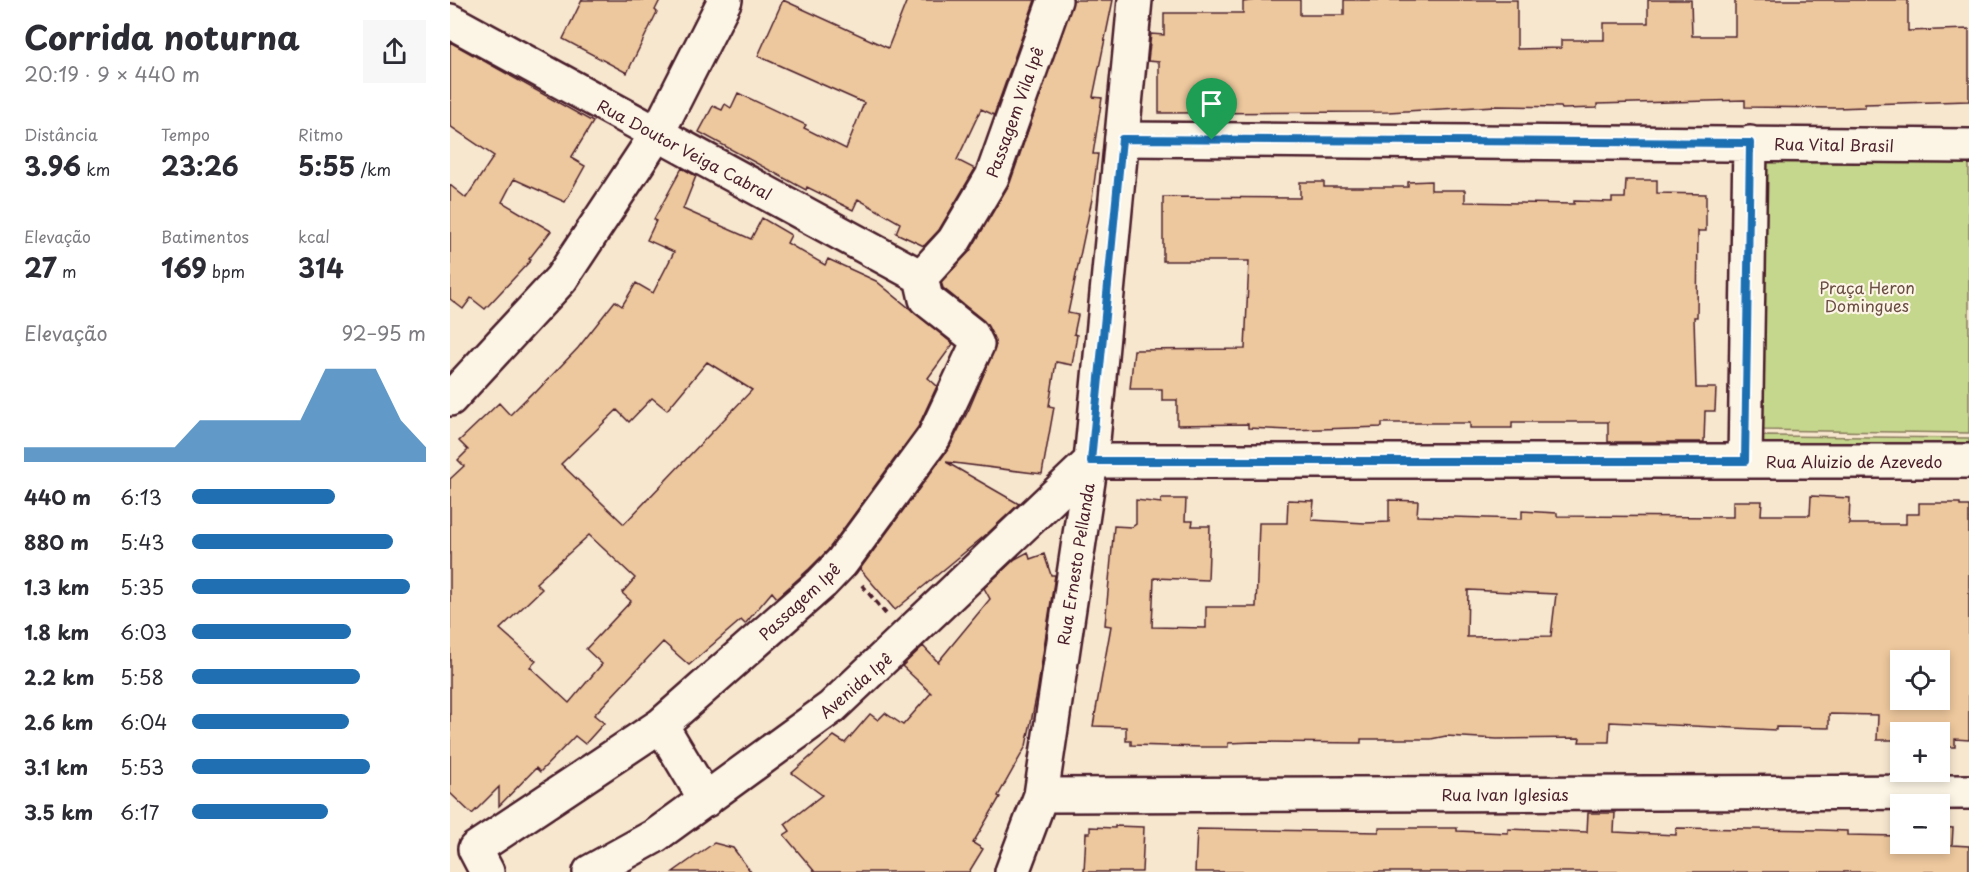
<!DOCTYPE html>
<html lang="pt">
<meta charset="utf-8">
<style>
body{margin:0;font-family:"Playpen Sans",sans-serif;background:#f7f7f7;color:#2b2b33;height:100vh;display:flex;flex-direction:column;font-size:22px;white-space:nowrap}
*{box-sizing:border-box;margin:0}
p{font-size:20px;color:#7c7c81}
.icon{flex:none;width:33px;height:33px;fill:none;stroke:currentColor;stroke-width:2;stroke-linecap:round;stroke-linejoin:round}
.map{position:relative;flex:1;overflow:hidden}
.drawer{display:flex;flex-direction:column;background:#fff;width:450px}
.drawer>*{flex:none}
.controls{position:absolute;left:1440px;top:650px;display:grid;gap:12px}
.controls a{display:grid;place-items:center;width:60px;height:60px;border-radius:0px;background:#fff;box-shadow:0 3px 9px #0003;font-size:30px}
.pin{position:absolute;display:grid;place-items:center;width:51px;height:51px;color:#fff;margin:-62px -26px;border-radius:50% 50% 50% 0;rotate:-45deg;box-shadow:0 0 6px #0007}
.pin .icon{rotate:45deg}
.round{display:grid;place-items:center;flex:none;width:63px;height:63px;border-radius:0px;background:#f7f7f7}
.summary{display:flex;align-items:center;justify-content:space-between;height:102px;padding:0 24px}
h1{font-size:33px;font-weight:700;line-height:45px}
.figures{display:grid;grid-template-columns:repeat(3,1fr);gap:9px;height:102px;padding:6px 24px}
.figures div{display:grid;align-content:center}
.figures b{font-size:26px;font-weight:700}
.figures small{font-size:16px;font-weight:400}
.figures p{font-size:16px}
.chart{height:168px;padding:12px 24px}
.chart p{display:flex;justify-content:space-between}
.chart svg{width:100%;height:108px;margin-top:6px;fill:#1f6fb2;opacity:.7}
ul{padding:0 24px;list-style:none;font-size:20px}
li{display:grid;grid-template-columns:96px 72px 1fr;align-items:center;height:45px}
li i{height:15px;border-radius:8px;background:#1f6fb2}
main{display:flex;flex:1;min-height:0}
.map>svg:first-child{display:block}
.green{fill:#c5d78c;stroke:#887b5c;stroke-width:1.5}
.building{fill:#edc79d;stroke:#4a1f2b;stroke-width:1.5;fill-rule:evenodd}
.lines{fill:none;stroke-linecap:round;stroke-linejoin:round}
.minor-casing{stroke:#4a1f2b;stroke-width:38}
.major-casing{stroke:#4a1f2b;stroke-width:38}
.path{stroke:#4a1f2b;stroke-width:4;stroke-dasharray:6 4.5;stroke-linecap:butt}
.minor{stroke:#fcf5e5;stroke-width:33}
.major{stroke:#fcf5e5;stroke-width:33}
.route-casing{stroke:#fff;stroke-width:12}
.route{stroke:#1f6fb2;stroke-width:8}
.labels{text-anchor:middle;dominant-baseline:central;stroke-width:4.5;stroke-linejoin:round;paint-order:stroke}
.street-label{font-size:16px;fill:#4a1f2b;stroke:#fcf5e5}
.park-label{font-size:16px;fill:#694d43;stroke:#fcf5e5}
</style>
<main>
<section class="drawer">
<div class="summary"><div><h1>Corrida noturna</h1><p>20:19 · 9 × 440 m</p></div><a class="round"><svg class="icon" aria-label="share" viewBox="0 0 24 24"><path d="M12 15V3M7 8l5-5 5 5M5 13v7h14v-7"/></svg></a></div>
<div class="figures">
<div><p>Distância</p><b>3.96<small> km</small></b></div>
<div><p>Tempo</p><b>23:26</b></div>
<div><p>Ritmo</p><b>5:55<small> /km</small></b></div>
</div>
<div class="figures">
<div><p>Elevação</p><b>27<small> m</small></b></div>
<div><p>Batimentos</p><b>169<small> bpm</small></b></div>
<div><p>kcal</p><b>314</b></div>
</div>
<div class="chart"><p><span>Elevação</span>92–95 m</p>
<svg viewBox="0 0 160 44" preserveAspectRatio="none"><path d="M0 44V38L10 38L20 38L30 38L40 38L50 38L60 38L70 27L80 27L90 27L100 27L110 27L120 6L130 6L140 6L150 27L160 38V44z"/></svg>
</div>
<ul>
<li><b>440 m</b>6:13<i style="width:61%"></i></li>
<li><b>880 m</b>5:43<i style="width:86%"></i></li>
<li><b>1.3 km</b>5:35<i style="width:93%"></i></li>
<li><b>1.8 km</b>6:03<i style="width:68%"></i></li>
<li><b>2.2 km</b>5:58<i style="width:72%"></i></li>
<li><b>2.6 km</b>6:04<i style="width:67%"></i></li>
<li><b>3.1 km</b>5:53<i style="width:76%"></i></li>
<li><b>3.5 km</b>6:17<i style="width:58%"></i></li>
</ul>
</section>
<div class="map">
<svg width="1519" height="872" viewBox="0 0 1519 872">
<rect width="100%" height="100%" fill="#f8e7cf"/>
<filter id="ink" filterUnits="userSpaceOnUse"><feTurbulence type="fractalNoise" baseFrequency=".0167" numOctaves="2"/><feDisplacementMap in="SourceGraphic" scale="12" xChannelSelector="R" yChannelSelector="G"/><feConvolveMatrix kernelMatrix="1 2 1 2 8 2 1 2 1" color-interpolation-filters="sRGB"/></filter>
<g filter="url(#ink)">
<path class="green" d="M1316,158l203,4v271l-207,-3z
M1311,436l208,2v13l-208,2z"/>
<path class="building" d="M132,0h78l-5,10 2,2 -30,61 -64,-34z
M333,0l105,48 19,-48h128l-41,115 -13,-6 -24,51 18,9 -36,61 -15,16 -28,-13 4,-10 -42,-24 -5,11 -46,-23 -1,3 -107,-58 14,-26 9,4 3,-6 6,4 7,-15 68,32 -2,3 42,21 18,-46 -106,-47z
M623,0h40l-20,97 9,1 -9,56h5l-6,45 -24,114 10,2 -4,19 3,1 -5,30 -16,-3 -7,44 5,1 -12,67 -96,-12 73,42 -31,29 -93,77 -35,-41 89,-121 20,-39 27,-64 -12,-24 -41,-33 -2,-6 29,-31 40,-68z
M807,0h43v15h44v-15h173v49l44,-1v-8h43v-17h44v-23h43l1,36h43v-36h173v31l61,-2v72l-104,3v3l-29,1 -91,-1v-7l-148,4v4l-35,1 -1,-2 -66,-1 -107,6 -229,1v-51l-11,-1 3,-27 13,1v-22h79v-11z
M0,42l143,80 -22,36 14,8 -20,36 -51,-23 -12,23 49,29 -22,28 2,1 -46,49 -14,-11 -8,11 -13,-10v-114l16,13 28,-42 -44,-30z
M232,168l14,8 -13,33 68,30 11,-21 29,17 -4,8 38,22 3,-6 48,22 77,63 -25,34 9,8 -19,41 -90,123 -19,19 -32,29 -5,-6 -27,32 -4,-4 -52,45 -26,-23 -69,73 10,8 -19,21 -10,-8 -35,36 -4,-4 -37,38v-19l-27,27 -22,-21v-314l14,-13 -6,-6 10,-10 -9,-9 40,-38 11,12 23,-23 2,1 43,-45 37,-47 7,5 14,-23 17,10 21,-41 -27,-12 9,-19 -2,-2zM257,362l45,28 -128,134 -63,-60 56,-54 12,12 23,-24 15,12zM139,535l46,43 -13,15 9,8 -45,48 16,15 -33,39 -39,-36 6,-6 -36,-32 42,-40 -6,-6z
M1176,180h31v13l49,1v37h-8l-1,86h-3l2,71h20l-1,23h-10l-1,31h-96v-20h-96v6h-42v-5h-88v4l-92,3 -42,-2v-4l-71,1v-25h-15v-11h-32l4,-39 111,-1 4,-88h-86v-64l137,1v-16h24v5h84v-5l23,-1v9h34v12l109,2v-3l38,1v-4h13z
M1361,496l39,2 -1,26h57v-10h13v-11h41v3h9v234l-14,-1v8h-15v-15h-40v8h-23l1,-25 -49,-1v14l-53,-1v3l-166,-8 -1,20h-30l1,-4 -83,1 -51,-3 -15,3h-70v4l-107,-1 -26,1v4h-27l-70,-2v-4h-5v-14l-33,-1 18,-100 -6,-1 9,-99 18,1 4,-3v-24l25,3v-4h25l-1,22h8l-1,5h18l-2,54 -54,-2 -2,49 54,1v-21h50l3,-84h28l1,-23 26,1 -2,19 53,3 24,-1v-22l29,1 -1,15 105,3v-8l35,2v3l176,1v-16h29l-1,14h49zM1018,590l88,4 -5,42 -84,1zM1450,660h40v39h-40z
M578,552l2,7 14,-5 7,21h4l-18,118 -11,53 -28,50 2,1 -27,46 10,6 -14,23h-154l-31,-37 6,-4 -5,-7 37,-29 -30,-22 42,-37 11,7 25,-29 8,6 7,-7 18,12 28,-32 -29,-27 21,-20 15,16 52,-63 -6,-11 31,-29z
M1138,813h27l-1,19 62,3v-7l145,2 26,1v4l53,1v7h40v-16l13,1 -1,17 17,1v26h-774l2,-43 182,3v-4h78v3l51,2v-4l79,3z
M665,826l29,1 -2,45h-58l2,-39h4v-6l25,1z
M264,843l19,5 18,24h-78z"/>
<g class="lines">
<g class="minor-casing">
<path id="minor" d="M0,21l471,256
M672,139l847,7
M471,277l33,-36 38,-64 63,-177
M0,399l111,-120 96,-145 68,-134
M1295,461l5,-318
M211,725l45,75
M591,795l928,-3
M37,872l-12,-23 186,-124 161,-142 20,-21 92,-125 43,-92 -5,-10 -46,-36 -5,-22
M562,872l29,-77 50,-334h878"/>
</g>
<g class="major-casing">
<path id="major" d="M140,872l65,-36 177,-129 259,-246 44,-461"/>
</g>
<path class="path" d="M412,585l24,29"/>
<use href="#minor" class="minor"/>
<use href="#major" class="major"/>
</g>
</g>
<g class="lines" filter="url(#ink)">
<g class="route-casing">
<path id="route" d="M672,139l628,4 -5,318h-654z"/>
</g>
<use href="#route" class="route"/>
</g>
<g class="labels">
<g class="street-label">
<text transform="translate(564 112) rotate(-70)">Passagem Vila Ipê</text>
<text transform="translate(1384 144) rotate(1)">Rua Vital Brasil</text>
<text transform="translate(235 149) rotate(28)">Rua Doutor Veiga Cabral</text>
<text x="1404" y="461">Rua Aluizio de Azevedo</text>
<text transform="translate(625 564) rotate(-81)">Rua Ernesto Pellanda</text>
<text transform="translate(349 601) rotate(-43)">Passagem Ipê</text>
<text transform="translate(405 685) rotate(-41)">Avenida Ipê</text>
<text x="1055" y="794">Rua Ivan Iglesias</text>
</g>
<g class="park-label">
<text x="1417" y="287">Praça Heron<tspan x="1417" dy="18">Domingues</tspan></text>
</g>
</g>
</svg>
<div class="controls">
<a><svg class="icon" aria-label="locate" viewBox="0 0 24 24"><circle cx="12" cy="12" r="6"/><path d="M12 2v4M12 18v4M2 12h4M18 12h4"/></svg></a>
<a>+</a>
<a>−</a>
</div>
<div class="pin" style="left:762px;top:140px;background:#1e9e55"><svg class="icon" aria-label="arrive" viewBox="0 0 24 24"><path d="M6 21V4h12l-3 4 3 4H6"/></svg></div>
</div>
</main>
